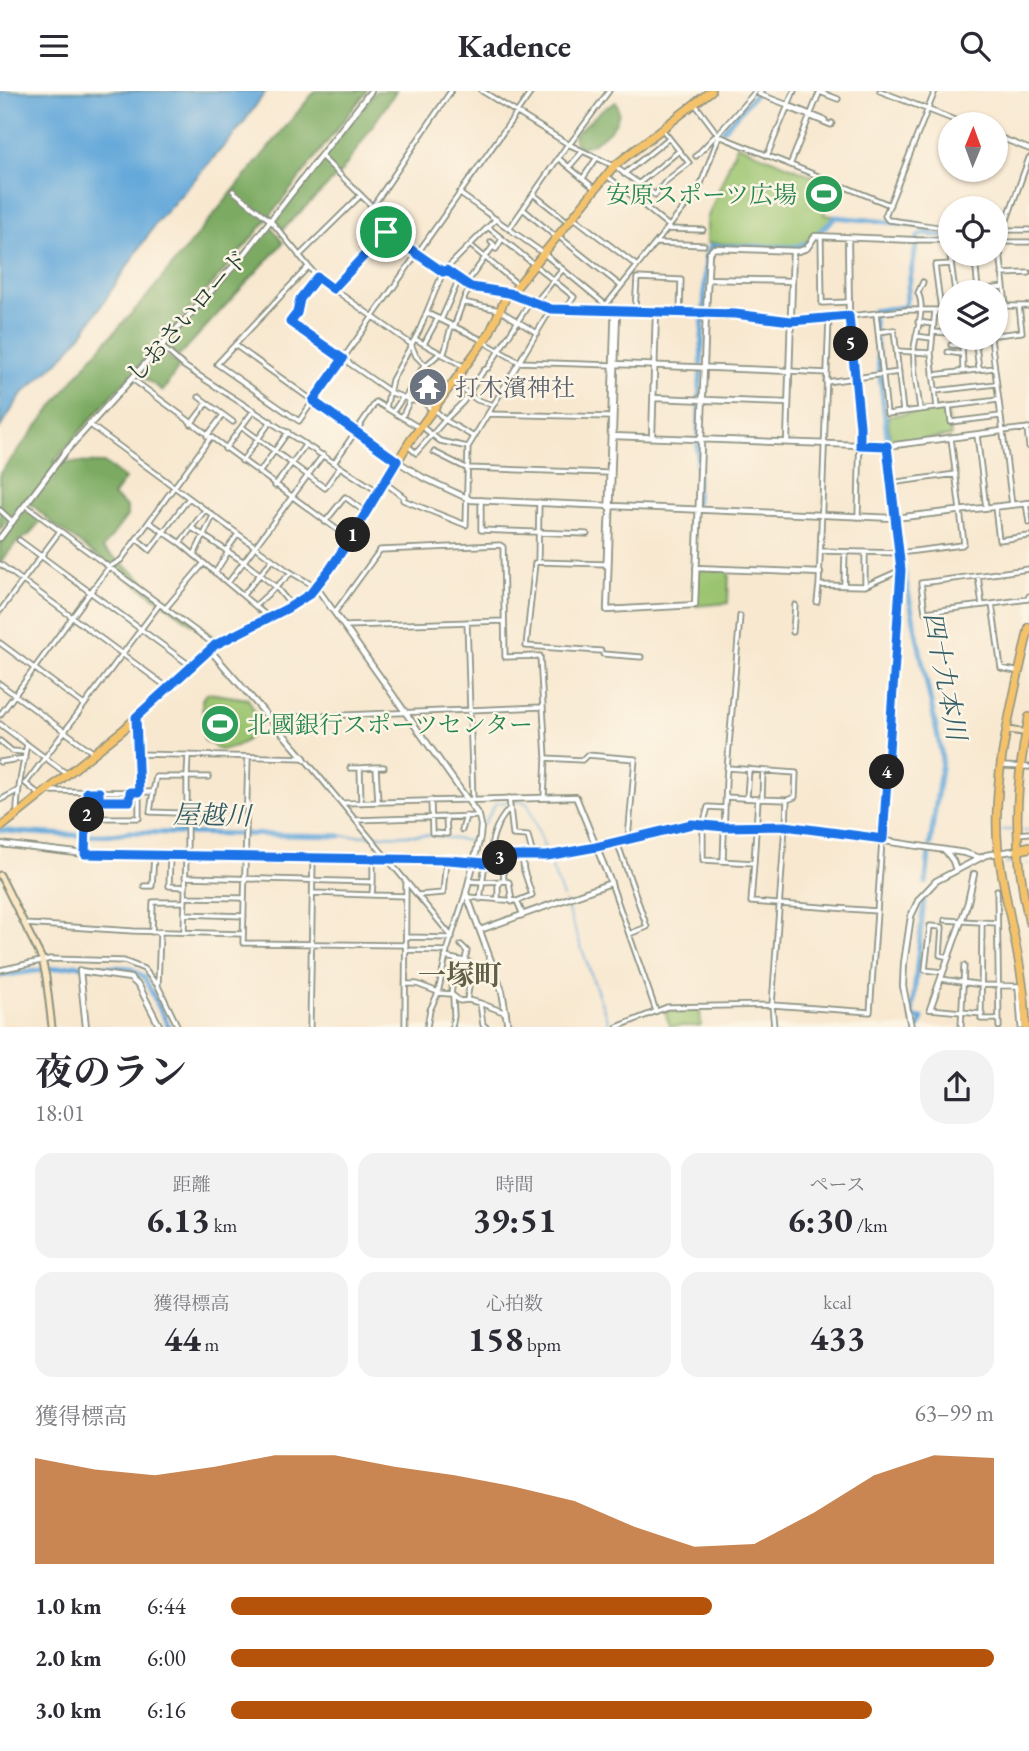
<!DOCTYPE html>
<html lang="ja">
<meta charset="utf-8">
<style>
body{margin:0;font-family:"EB Garamond","Noto Serif JP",serif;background:#f2f2f3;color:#2b2b33;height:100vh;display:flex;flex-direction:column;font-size:26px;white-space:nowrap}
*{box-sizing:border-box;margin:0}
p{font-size:23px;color:#7c7c81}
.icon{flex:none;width:38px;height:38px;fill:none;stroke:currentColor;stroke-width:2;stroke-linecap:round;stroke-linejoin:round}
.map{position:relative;height:936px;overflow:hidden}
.side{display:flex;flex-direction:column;background:#fff;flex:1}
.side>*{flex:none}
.needle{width:46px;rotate:1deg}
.controls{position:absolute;left:938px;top:21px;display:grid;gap:14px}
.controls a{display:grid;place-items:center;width:70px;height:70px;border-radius:50%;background:#fff;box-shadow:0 2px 5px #0004;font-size:35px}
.pin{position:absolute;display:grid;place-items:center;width:60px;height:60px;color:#fff;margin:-30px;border:4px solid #fff;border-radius:50%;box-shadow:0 2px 7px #0007}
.km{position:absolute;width:35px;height:35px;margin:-18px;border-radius:50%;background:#222;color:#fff;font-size:19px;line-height:35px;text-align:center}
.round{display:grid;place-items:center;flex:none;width:74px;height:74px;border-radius:28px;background:#f2f2f3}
.headline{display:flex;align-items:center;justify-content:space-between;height:119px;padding:0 35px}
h1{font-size:38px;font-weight:700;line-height:52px}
.metrics{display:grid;grid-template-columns:repeat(3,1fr);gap:10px;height:119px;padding:7px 35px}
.metrics div{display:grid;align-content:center;border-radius:18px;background:#f2f2f3;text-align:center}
.metrics b{font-size:35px;font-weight:700}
.metrics small{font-size:19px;font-weight:400}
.metrics p{font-size:19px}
.chart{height:196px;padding:14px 35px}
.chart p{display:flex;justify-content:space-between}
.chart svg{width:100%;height:126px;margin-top:7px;fill:#b45309;opacity:.7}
ul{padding:0 35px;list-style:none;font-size:23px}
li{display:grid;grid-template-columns:112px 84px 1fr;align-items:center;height:52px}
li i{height:18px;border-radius:9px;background:#b45309}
header{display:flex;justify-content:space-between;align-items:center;height:91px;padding:0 35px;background:#fff;font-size:32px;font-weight:700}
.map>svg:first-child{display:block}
.green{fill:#9bc470;stroke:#5d8052;stroke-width:2}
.forest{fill:#7caa62;stroke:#4e744b;stroke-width:2}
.water{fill:#65a9da;stroke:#427387;stroke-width:2}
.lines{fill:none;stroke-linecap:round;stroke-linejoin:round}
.stream{stroke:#65a9da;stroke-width:2}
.river{stroke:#65a9da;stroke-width:5}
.minor-casing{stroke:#8c9282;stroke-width:7}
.tertiary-casing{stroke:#8c9282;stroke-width:8}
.secondary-casing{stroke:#8c9282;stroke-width:9}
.primary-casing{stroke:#8c9282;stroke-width:10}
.motorway-casing{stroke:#8c9282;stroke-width:12}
.minor{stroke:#fff;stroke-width:3.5}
.tertiary{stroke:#fff;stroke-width:4.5}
.secondary{stroke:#fbe7c3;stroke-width:5}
.primary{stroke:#f4c26a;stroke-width:7}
.motorway{stroke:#f4c26a;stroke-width:9}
.route-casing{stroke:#fff;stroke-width:14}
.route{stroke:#1a73e8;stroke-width:9}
.labels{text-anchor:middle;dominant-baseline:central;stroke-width:5;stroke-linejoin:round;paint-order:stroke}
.leisure-label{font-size:24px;fill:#27864d;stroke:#fcf5e5;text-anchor:end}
.street-label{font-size:24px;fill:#1f3d34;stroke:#fcf5e5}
.worship-label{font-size:24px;fill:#5b616d;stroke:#fcf5e5;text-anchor:start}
.water-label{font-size:26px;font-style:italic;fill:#345d66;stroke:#fcf5e5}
.quarter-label{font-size:28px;font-weight:bold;fill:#606047;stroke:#fcf5e5}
</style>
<header><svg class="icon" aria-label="menu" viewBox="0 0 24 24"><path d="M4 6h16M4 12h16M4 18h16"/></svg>Kadence<svg class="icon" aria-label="search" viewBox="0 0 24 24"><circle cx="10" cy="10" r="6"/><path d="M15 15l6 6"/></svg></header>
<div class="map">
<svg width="1029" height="936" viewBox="0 0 1029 936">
<rect width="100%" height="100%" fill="#fcf5e5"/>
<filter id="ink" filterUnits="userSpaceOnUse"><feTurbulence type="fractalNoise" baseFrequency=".0143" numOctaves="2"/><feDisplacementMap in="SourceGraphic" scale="14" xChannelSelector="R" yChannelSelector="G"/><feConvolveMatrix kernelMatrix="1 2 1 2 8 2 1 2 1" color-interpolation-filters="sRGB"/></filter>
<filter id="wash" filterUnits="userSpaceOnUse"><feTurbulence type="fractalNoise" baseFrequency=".00686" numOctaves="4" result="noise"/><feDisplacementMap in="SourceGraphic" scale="28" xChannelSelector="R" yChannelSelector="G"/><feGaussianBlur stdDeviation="1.57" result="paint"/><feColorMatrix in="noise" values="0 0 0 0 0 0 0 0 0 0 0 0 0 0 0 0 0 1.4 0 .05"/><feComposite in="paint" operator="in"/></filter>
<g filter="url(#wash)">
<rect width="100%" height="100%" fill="#f8e8d0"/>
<path class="green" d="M737,54l98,40 -11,30 12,1 -36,30 -93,-3v-24z
M947,317l4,28 -61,7 -2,-27z
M697,478l32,2 -1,32 -32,3z
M208,602l40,6c18,29 3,46 -28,51l-16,-10 -2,-41z
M700,918l1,17h-31l-5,-14z"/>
<path class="forest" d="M315,0h52c-35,43 -67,88 -102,131 -67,83 -143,159 -211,240l50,1 21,16 -12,17 14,11v9l-24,32 112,90 -2,1 -160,-115 -16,-15 -13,-9 -24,30v-57l91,-115 53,-58z
M376,0h20l-54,80 -60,59 -8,-9z
M616,11c12,18 -18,44 -36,45l-6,-6v-6l28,-25z
M271,135l12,17 -104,113 -17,-9z
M160,261l20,13 -17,26 -24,-17z
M26,418l15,11 -11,14 -14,9 -16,20v-21z"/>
<path class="water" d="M0,0h266l-27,38 -83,94 -71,107 -24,29 -40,36 -21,33z"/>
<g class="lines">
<path class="stream" d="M484,733l12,-21 25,-2 7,3 35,93
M1002,739h9
M1022,739h7
M340,745l88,-1 48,7
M1006,773l8,-1
M1028,773h1
M565,811l45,125"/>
<path class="river" d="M723,39l35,-39
M819,141l17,-15 83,8 15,9
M704,219l2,-55 5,-9 84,1 11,-4
M873,220l30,-4 2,-2 13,-69 3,-2 29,2
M873,224l15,129
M701,273l2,-48
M699,308l2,-30
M698,347l1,-35
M696,414l2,-63
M902,472l39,189 1,9 -12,84
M0,739c21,3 113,9 127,2l213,4
M926,792l3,-32
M0,885l77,-11 53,3 14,9 25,50
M912,923l12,-115
M912,927h10l-3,9"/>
</g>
</g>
<g filter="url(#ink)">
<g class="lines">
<g class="minor-casing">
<path id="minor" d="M482,0l86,53 46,22 41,29 11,-14 23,-18 -27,-34
M761,0l-2,3 29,11
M880,0l85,33
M935,0l-50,125 3,4c22,2 41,7 62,8
M820,1l18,7
M788,14l37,15
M787,16l44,18 1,-2
M718,43l38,-43
M719,45l171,69
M996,45l33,13
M569,54l40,-54
M321,65l59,58 6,18 57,40
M696,65l22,-23
M767,65l27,-65
M558,67l36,30
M1029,67l-30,84 7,64h23
M790,74l30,-74
M569,76l13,-15
M624,83l45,-36
M607,85l62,50
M583,87l13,-19
M638,93l41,-33
M233,100l38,30 47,57 93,66 5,12 32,32
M459,102l84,60 63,52
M533,103l34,27
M373,115l78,-115
M523,118l33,28
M573,126l64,49
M488,136l86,70 -9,13
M509,138l59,-85
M667,138l36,1
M996,139h33
M558,145l63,50
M821,145l1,67 26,-1
M914,149h34
M948,149l7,52
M996,151h33
M657,152l47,2
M470,154l47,39
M493,156l3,2 6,-10
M299,165l62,-61
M1000,165l-25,3 3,31 26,-3
M308,176l-91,97 82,57 233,-330
M446,179l25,17 37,6
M1002,183l27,-1
M317,186l-17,22 -3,14 -7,9 99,69
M466,193l28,-39 -3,-3
M333,198l53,-57
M463,211l36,8 38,23
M535,212l28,-34
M996,216l10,-1
M635,219l2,-32 44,2 -1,33
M941,219l-6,-45 16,-1
M603,220l3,-6 93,-116 20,-53 -24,-32
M427,222l57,28
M876,222l11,101 111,-14
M849,225l57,-6h44
M829,226l-10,268 46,1 36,-16
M441,229l18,-41
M918,231l15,2
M454,236l11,-31 6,-9
M878,241l16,-2 9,82
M933,241l17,1
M947,241l3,-15
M996,244l26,-3 -3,-26
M916,245l15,2
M962,247l1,33
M975,247l4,31
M991,247l21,167
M415,248l50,28
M484,251l35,20 93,3
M962,251l29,-3
M424,253l14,-26
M235,254l162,116
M951,254l11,1
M161,255l23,20 195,126
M897,260l34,2 6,55
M948,261l14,2
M931,262l4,-43
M443,264c5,-10 4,-19 9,-29
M425,275l14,-12
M789,280l38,2
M933,284l61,-7
M135,290l215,158
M826,291l29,-4
M454,292l23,17 16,5
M935,300l61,-7
M389,301l24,9 6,-3 13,12
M199,306l34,25
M405,307l19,-33
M949,315l2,16 49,-6
M434,318l11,11 29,17
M920,319c-2,-20 -8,-42 -6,-62 2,-16 12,-40 4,-55l5,-11
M393,321l10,-15
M488,323l122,3
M402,326l8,-17
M445,329l18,-18 21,-32 4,-2 42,-66
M89,333l198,146 27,16
M191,333l16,-21
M421,335l19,15 28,6
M242,336l83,61 15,-21
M420,337l-34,-20 6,-28 27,-49 24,-59 53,-53
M1027,337l2,19
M1002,340l27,-3
M977,344l9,73
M207,345l16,-21
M409,356l7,6 29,-33
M225,358l29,-39
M434,361l32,16
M242,370l29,-40
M334,372l42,-61 10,6
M467,377l141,5
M259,382l29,-41
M385,392l19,14 -1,3 63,25 2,-78 83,-138
M890,392l66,-9
M275,395l31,-42
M481,409v30l106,4
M539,411l-1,60 68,2
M1026,412l3,20
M25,414l190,140
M995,416l4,33 30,-4
M608,417l6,-196
M0,419l13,12
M858,426l2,-91 -5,-48 44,-6
M149,431l31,21 87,73
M325,431l20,-25 20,15
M192,437l52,34 32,25 14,17
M137,448l13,11 39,-52
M19,449l172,126
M180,452l25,-33
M226,460l12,-17
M821,460l78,2 63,-8 2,-2 -13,-105
M194,464l19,-39
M538,471l-3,1 -9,83 75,5
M0,473l167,123
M606,475l2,-47
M215,482l13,-21
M978,485l4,29
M228,492l95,-128
M865,494v-33
M844,495l1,-34
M243,504l29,-35
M817,511l2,-17
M992,513l-67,8 -4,-29 108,-14
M256,514l34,-31
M165,518l39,-46
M0,520l60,-80
M335,521l45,-62 120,-5 3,2 2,110 35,-1 6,102 -2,39
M467,531l6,178
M345,535l159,-5
M793,541l2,-27
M0,552l84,62
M603,563l38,3
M1020,581l-19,-4 -9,-64 36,-5 1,-3
M0,593l94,69
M0,624l109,-148 12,-7 89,-122
M271,627l271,-11
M0,633l67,50
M0,650l12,10 13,1
M138,663l166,4 148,179
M188,664l-1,22h22
M248,666l-5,186 163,2
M546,667l36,2 5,-5 48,4 -7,80
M0,671l25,-4
M1002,675l27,1
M376,676h8
M350,677h10
M728,677l68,5 -1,24 -8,3 -29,-1
M25,692l15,12
M26,692l133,-178
M48,700l91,1 -3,-73
M99,701v9h31v-9
M153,701l-3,20 54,2
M509,707l4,37 15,1 5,20
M747,707l2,-29
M762,708l1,-28
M0,709l17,-9
M431,709l1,33 15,1 -1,-16
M342,712l125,-3
M361,712l-1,-35 16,-1 2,35
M725,717l-17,-1 -5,18v35l51,3 4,-64 -32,-2
M17,720c0,-22 6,-45 10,-67
M87,727h52v-26h14l3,-15h31v78
M356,729l123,-4
M786,735l1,-26
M462,739l4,-14
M1017,743l12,-1
M617,751l30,85 -18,7
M85,763l2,-62
M170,765l-1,30 16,1
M522,765l2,15 8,24 -15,6 6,14
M491,770c-1,-21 4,-36 18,-52
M723,770l3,-80 14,-165
M754,772l-3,39 126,9
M484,775l25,1
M185,786l188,5 -1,13 34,1
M469,790c13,2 22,0 35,0l-1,-13
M504,790l5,1 3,20
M373,791v-22
M611,792l45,128
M144,795h8l2,-30
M997,799l2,137
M313,802l59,2
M418,804l25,-2 3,-33
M185,806l59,1
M468,806l49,4
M480,808l5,-36
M498,809v-14l3,-5
M184,823l60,2
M945,829l52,3
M982,832l-1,96h18
M25,833l108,7 110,3
M152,841l1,-30h32
M160,841l-2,54 20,41
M184,841l2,-76
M406,846l46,1
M461,854l6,6 -2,9
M406,859l41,1
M445,866l24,5 2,11 -4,27
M0,879l50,-11 74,2 20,8 14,17
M943,881l-18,-2 5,-44 12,1 -2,28 9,2
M454,887l15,2
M941,888l41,6 36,1
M405,893h12l21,8
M1018,896l3,40
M438,902l13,1 9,7 8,-1 12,3 3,22 3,2
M451,903l5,-34
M480,912l26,10
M930,918l52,5
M310,936l3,-169
M405,936l1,-144
M427,936l3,-17 8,-17 9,-42 18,-56
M452,936l2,-11 -1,-19
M617,936l50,-20 105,-2 98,7 31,-442 -14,-124
M774,936l-2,-22 13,-179
M961,936l3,-61"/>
</g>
<g class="tertiary-casing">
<path id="tertiary" d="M848,147l1,78 6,62
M708,188l84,2
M510,202l41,16 155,4 3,-60 5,-5 85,3 8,-3 8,-12 99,4
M617,221l-10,298 88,-5 11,-292 85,8 58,-5
M615,273l174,7
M654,307l134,5
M612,345l275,10 115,-15
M652,346l4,-125
M787,351l6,-191
M397,370l25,16 49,23 423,18 135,-15
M0,447l66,-87 176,-194 129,-166
M696,477l124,5
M317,497l162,228 2,9 -1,12 -14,56 36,98 6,36
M210,559l94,108
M468,709l108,-3 35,86 -131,47
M0,753l85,10 363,6 38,3 21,-7h39l50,-9 96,-23 64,4 29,-2 180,27 15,5
M945,759l8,11 3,9
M930,918l38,-107 6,-28
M86,936l-6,-56 50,7 9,8 21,41
M911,936l-8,-41 1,-23 7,-47 8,-17 17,-18 50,-26 32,-5"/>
</g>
<g class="secondary-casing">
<path id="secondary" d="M1008,639l21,3
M0,784l42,84 4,18 6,50"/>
</g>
<g class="primary-casing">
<path id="primary" d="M1029,626c-15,71 -16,133 0,205
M0,737l123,-98 92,-85 73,-37 29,-21 33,-48 60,-98 79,-107 17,-37 9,-8 99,-123 97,-75
M1026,936c-1,-61 -21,-119 -28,-179 -7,-72 16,-151 31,-221"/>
</g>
<g class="motorway-casing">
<path id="motorway" d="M1018,759l11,-3"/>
</g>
<use href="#minor" class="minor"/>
<use href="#tertiary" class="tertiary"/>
<use href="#secondary" class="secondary"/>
<use href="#primary" class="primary"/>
<use href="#motorway" class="motorway"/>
</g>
</g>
<g class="lines" filter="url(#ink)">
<g class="route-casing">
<path id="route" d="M386,141l57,40 3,-2 25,17 38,6 42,16 184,5 56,7 58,-5 11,110v19l27,1 14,124 -18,269 -98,-13 -60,1 -33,-3 -96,23 -49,9h-40l-21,7 -38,-3 -363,-6 2,-62h12v9h31v-9h9l-3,-75 79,-72 73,-37 22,-14 20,-25 20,-30 47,-78 -84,-60 30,-42 -53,-37 7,-9 3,-14 17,-22 16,12z"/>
</g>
<use href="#route" class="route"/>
</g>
<defs>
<g id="stadium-disc" transform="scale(2.0125)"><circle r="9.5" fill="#2e9e5b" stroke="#fcf5e5"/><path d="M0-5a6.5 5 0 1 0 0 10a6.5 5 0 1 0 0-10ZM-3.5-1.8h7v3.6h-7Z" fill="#fff"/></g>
<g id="temple-disc" transform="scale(2.0125)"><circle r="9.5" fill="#6b7280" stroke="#fcf5e5"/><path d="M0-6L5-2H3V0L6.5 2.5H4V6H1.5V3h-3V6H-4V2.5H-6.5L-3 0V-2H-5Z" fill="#fff"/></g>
</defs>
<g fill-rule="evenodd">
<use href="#stadium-disc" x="824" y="103"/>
<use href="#temple-disc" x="428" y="296"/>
<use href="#stadium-disc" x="220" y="633"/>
</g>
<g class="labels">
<g class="leisure-label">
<text x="797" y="103">安原スポーツ広場</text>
<text x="247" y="633" text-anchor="start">北國銀行スポーツセンター</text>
</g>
<g class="street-label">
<text transform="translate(187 225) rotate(-48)">しおさいロード</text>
</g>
<g class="worship-label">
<text x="455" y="296">打木濱神社</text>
</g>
<g class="water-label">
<text transform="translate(945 585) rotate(79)">四十九本川</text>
<text transform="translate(212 724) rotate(1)">屋越川</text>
</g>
<g class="quarter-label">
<text x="460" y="884">一塚町</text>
</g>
</g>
</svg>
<div class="controls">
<a><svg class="needle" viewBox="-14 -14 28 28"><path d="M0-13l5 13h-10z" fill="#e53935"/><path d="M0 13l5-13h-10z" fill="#7c7c81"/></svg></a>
<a><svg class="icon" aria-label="locate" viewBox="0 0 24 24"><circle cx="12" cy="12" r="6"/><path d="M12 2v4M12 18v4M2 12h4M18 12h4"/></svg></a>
<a><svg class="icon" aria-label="layers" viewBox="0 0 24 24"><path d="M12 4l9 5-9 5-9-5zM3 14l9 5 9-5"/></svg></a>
</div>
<div class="pin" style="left:386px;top:141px;background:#1e9e55"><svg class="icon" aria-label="arrive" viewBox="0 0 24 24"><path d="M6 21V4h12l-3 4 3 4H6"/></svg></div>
<b class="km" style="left:353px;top:444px">1</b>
<b class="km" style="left:87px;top:724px">2</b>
<b class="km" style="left:500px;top:767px">3</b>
<b class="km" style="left:887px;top:681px">4</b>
<b class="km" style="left:851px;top:253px">5</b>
</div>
<section class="side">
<div class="headline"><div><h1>夜のラン</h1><p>18:01</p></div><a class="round"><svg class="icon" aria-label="share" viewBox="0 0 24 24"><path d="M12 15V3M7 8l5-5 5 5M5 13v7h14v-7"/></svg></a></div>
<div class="metrics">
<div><p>距離</p><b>6.13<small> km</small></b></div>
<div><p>時間</p><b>39:51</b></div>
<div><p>ペース</p><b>6:30<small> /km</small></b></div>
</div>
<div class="metrics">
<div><p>獲得標高</p><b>44<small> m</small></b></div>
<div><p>心拍数</p><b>158<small> bpm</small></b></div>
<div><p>kcal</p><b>433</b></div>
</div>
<div class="chart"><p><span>獲得標高</span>63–99 m</p>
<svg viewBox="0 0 160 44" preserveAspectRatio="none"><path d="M0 44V7L10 11L20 13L30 10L40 6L50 6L60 10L70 13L80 17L90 22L100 31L110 38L120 37L130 26L140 13L150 6L160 7V44z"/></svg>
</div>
<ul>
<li><b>1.0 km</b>6:44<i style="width:63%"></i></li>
<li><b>2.0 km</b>6:00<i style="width:100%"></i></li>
<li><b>3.0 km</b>6:16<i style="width:84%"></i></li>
</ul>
</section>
